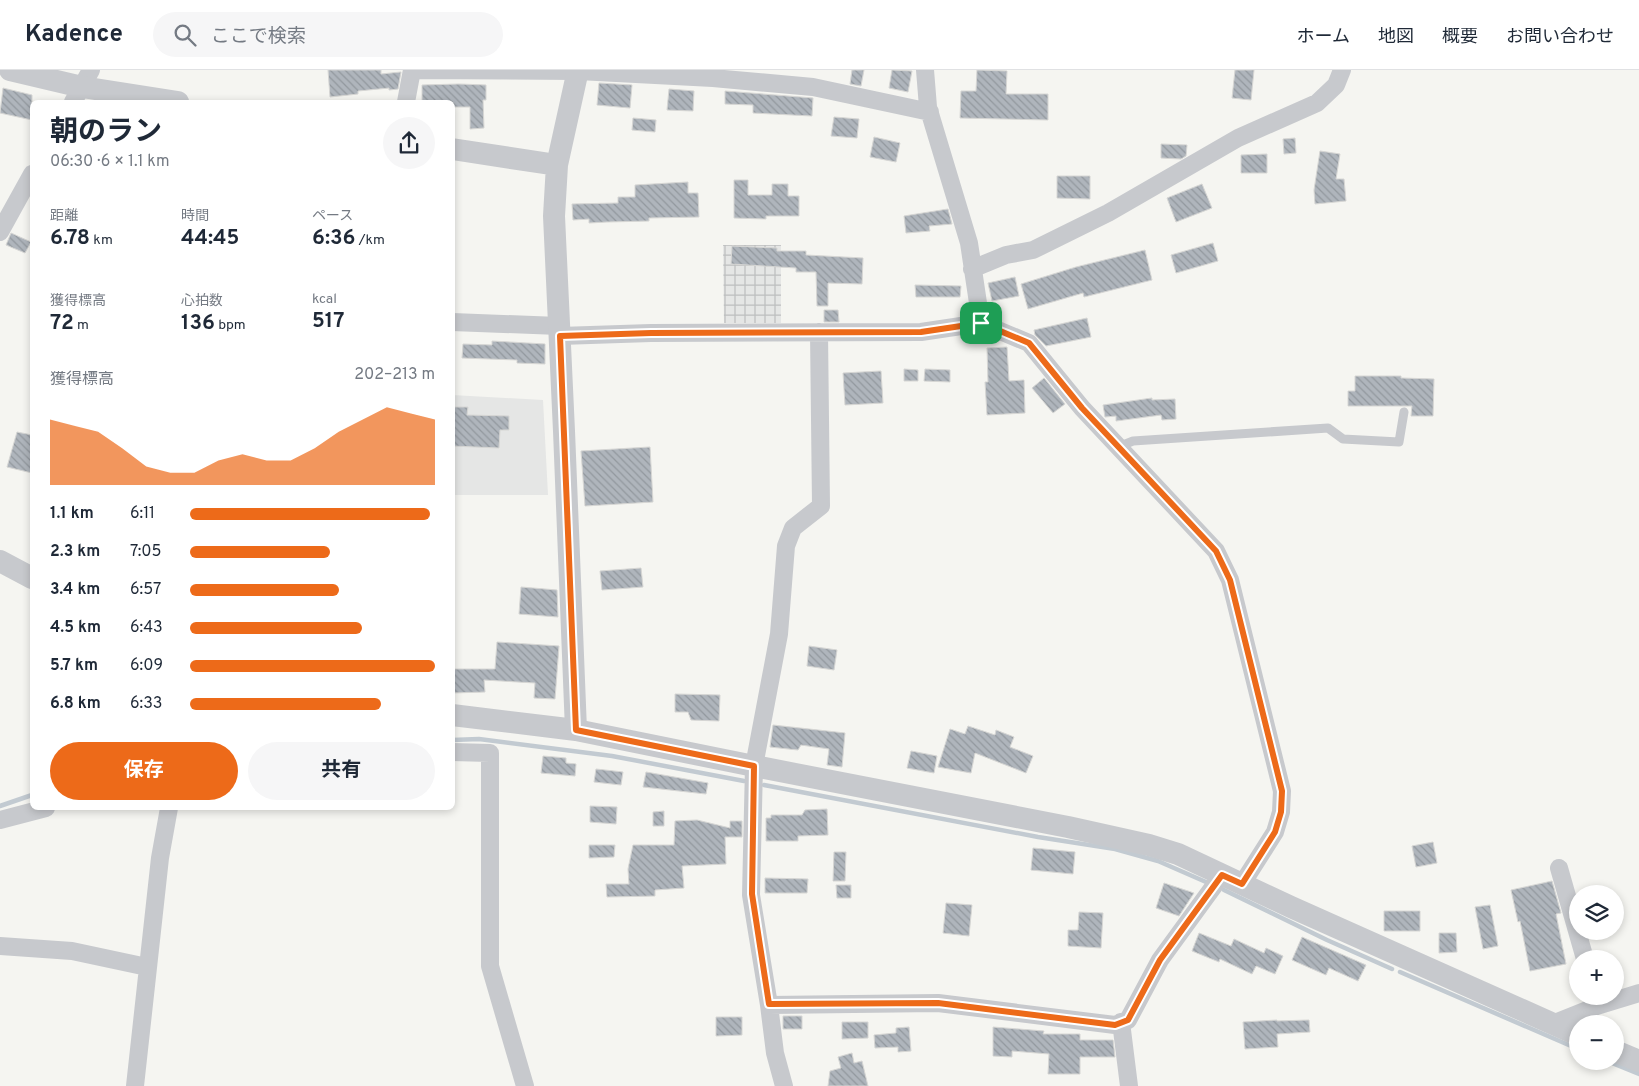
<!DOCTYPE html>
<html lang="ja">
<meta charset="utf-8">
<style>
body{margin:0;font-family:Overpass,"Noto Sans JP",sans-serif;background:#f6f6f7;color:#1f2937;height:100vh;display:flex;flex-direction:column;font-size:19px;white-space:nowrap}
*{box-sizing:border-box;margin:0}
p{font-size:16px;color:#747a83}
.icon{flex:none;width:28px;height:28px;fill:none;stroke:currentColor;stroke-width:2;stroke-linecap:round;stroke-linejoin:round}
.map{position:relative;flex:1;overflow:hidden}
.sheet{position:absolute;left:30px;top:30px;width:425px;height:710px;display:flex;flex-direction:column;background:#fff;border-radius:8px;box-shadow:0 2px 8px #0003}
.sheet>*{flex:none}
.fabs{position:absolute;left:1569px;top:815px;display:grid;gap:10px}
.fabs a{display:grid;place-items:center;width:55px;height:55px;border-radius:50%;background:#fff;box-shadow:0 2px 8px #0003;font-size:25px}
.pin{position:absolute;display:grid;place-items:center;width:42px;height:42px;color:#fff;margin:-21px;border-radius:10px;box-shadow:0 2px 8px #0006}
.round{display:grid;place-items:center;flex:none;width:52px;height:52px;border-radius:26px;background:#f6f6f7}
.head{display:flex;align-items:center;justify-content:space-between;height:85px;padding:0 20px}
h1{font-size:28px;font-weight:700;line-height:38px}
.stats{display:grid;grid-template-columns:repeat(3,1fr);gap:8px;height:85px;padding:5px 20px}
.stats div{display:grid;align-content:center}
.stats b{font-size:21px;font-weight:700}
.stats small{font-size:14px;font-weight:400}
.stats p{font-size:14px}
.chart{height:140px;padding:10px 20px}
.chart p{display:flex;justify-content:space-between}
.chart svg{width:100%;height:90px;margin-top:5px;fill:#ed6a19;opacity:.7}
.primary-button{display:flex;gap:10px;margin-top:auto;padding:10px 20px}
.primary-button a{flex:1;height:58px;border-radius:30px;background:#ed6a19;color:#fff;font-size:20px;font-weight:700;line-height:58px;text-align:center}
.primary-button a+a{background:#f6f6f7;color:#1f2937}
ul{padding:0 20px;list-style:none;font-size:16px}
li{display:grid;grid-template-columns:80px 60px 1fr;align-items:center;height:38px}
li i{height:12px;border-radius:6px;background:#ed6a19}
header{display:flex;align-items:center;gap:30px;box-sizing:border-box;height:70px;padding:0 25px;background:#fff;border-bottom:1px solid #e0e1e3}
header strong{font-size:24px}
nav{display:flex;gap:28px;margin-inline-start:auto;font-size:18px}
.search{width:350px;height:45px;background:#f6f6f7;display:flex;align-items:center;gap:12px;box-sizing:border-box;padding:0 18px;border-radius:28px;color:#747a83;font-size:19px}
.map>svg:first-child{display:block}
.built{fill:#e5e6e5}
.industrial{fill:url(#industrial-grid)}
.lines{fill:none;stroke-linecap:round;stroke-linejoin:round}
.stream{stroke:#c2cad1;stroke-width:4.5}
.building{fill:url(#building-back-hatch);stroke:#d6d6d4}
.service{stroke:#c7c9cd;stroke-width:9}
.minor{stroke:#c7c9cd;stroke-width:18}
.tertiary{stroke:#c7c9cd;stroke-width:22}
.route-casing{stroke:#fff;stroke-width:10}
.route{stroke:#ed6a19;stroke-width:6}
</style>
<header>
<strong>Kadence</strong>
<div class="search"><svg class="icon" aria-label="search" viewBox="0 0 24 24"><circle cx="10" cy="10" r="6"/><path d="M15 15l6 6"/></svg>ここで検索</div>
<nav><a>ホーム</a><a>地図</a><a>概要</a><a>お問い合わせ</a></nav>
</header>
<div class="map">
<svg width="1639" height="1016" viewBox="0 0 1639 1016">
<defs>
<pattern id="industrial-grid" width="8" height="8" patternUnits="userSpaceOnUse" patternTransform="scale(1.25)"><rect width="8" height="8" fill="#e5e6e5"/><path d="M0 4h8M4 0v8" fill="none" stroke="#bdbfbf"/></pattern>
<pattern id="building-back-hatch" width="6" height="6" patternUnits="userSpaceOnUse" patternTransform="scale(1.25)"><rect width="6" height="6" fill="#afb5bc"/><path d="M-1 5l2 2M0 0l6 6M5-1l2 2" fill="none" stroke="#92989e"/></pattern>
</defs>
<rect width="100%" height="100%" fill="#f5f5f1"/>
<path class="built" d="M452,325l91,5 5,95h-95z"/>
<path class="industrial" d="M723,175h58v78h-57z"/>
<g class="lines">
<path class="stream" d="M452,670l27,-1 133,17 132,25
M764,715l274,52 77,12 43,12 48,21
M0,736l32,-11
M1224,820l103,50 65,29
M1400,902l178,77
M1607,991l32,13"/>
</g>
<path class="building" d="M328,0h53v4l20,-2 -3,17 -9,1v-2l-31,3v3l-28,3z
M852,0h12l-3,16 -11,-2z
M892,0l20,1 -4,21 -19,-4z
M977,0l30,1 -1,23h42v26l-88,-2 1,-27h15z
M1235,0h19l-3,30 -19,-2z
M599,13l33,2 -2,23 -33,-3z
M459,14l27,1v15h-3l1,28 -14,1v-22h-18v-5h-30v-17z
M3,18l29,7v25l-32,-7z
M669,19l25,2 -1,20 -26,-1z
M725,21l88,7 -1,18 -59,-3v-8l-28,-1z
M834,47l25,2 -2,19 -26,-2z
M633,48l23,2 -1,12 -23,-2z
M874,67l26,6 -4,19 -26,-5z
M1295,68l1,15 -12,1 -1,-15z
M1161,74l26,1 -1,11 -5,3 -20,-1z
M1320,81l20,3 -4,25h8l2,22 -31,3 -1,-14z
M1267,84v19h-26v-18z
M1057,106h33v23l-33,-1z
M734,110h14v15h24v-11h16v12h11v20h-33v3l-32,-1z
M688,112v11h10l1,24 -50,1v3l-42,1 -18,1v-4l-16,1 -1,-16 46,-1v-6h17v-12z
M1202,114l10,24 -36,14 -9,-24z
M948,139l4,15 -23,2 1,5 -24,2 -2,-17z
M11,163l20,9 -6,11 -19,-8z
M1213,173l5,18 -42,12 -5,-18z
M732,176l45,2v3h29v4l57,3 -1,26 -34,-1v23h-11l-1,-34h-20v-4l-65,-4z
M1145,180l7,30 -68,17 -1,-4 -55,16 -7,-25 55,-17z
M1015,207l4,19 -27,5 -4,-18z
M915,215l46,1 -1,11h-44z
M824,240h14l1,12h-15z
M1087,248l4,19 -45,9 -11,-11 -1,-5z
M492,271l53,3v20l-28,-1v-3l-55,-2 1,-14 29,1z
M1007,277l2,34 15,-1 1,33 -38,2 -2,-33h3l-1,-34z
M904,299l14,1v11h-14z
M925,299l25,1v12l-26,-1z
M881,301l2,32 -38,2 -2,-32z
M1355,306h46v2l33,1 -1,37h-22l1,-10h-64v-15h7z
M1044,308l21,26 -12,9 -21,-25z
M1152,328v2l23,-1 1,20 -14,1 -1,-5 -45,6v-5l-11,1 -2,-12z
M452,337h16l-1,8 42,1v14h-9l-1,18 -47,-2z
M17,362l15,3v38l-25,-6z
M650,377l3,55 -68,4 -4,-55z
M641,498l2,19 -41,3 -2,-19z
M521,517l36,3 1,27 -39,-3z
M497,572l62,4 -4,53 -21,-1 1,-15 -51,-3 1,12 -33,1v-24h43z
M809,576l28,4 -3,20 -27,-4z
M675,624l45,1 -1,26 -28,-1 -3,-8h-13z
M773,655l72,8 -3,34 -15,-2 2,-16 -28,-4 -3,5 -28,-3z
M968,656l27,9 1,-5 18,7 -4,10 23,9 -7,17 -51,-20 -4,20 -33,-6 12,-38 15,5z
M911,681l26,5 -3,17 -27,-5z
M543,686l23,2v5l10,1 -1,12 -34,-3z
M596,699l27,3 -2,13 -27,-3z
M646,702l62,11 -2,11 -63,-7z
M590,736l27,1 -1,17 -26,-2z
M827,739l1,26 -30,1v5h-32v-23h5v-3h31l3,-5z
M664,741v15h-11v-14z
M697,750l33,8v-7h12v16h-17l1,27 -44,2 2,22 -29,2v6l-48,1 -1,-13h23l-1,-15 5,-24h41l1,-24z
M1433,772l4,21 -21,4 -4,-21z
M589,775h26l-1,12 -25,1z
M1033,778l42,4 -2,22 -42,-4z
M834,782h12l-1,29h-12z
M765,808l43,1 -1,14h-42z
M1552,811l9,32 -5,1 10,50 -36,7 -10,-50 -2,1 -7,-32z
M1164,813l30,10 -15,23 -23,-8z
M836,815h15v13h-14z
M946,833l26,2 -3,31 -26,-3z
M1490,835l8,41 -15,3 -8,-42z
M1384,841h36v20h-36z
M1079,842l24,1 -2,35 -33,-2v-16h10z
M1199,863l32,13 3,-7 30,14 2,-5 17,8 -8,18 -19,-8 -4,8 -32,-15 -1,3 -27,-11z
M1439,863h17l1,19 -18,1z
M1302,867l64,28 -8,16 -29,-13 -3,7 -34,-15z
M783,946h19v13h-19z
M716,947h26v18l-26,1z
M1277,950v1l32,-1 1,12 -33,2 1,13 -33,2 -2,-27z
M842,952h26v16l-26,1z
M909,957l2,24 -13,1v-5l-23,1 -1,-13 22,-2v-5z
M993,957l51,4 -1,3h37v6h33l2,17h-35v17h-32l1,-20 -37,-3v6l-19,-1z
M852,983l2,10 8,-2 6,25h-40l2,-15 11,-3 -3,-11z"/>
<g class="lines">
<path class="service" d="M1118,377l15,-6 195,-13 15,11 56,3 5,-30"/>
<path class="minor" d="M925,0l3,37 41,136 12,80
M73,32l18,-32
M406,32l6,-32 166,1 135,7 100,9 117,25
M0,162l32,-58
M972,199l34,-14 27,-5 75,-37 130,-75 79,-35 19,-18 6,-15
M452,252l107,4
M560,266l91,-3 270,-1 60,-9 48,20 53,65 134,143 14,29 52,211 -1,21 -6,20 -33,52
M452,682l38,1v213l35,120
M0,750l46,-12
M1559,798l26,91
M0,876l72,5 75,16
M1595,926l2,10 42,-13
M769,935l169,-2 177,22 13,-5 32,-60 62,-85
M1121,952l8,64
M1552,954l45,-18
M135,1016l25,-228 9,-50
M784,1016l-9,-33 -6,-48 -18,-110 3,-129 25,-132 7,-88 7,-18 28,-22 -2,-174"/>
<path class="tertiary" d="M10,0l72,17 96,15
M452,79l105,16
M0,491l32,17
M452,645l124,15 178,36 314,61 81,18 29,9 113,53 287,128
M576,660l-12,-299 -10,-215 3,-51 21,-95
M1615,981l24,10"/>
</g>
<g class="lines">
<g class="route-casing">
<path id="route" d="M981,253l48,20 53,65 134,143 14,29 52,211 -1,21 -6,20 -33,52 -20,-9 -62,85 -32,60 -13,5 -177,-22 -169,1 -17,-110 2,-128 -178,-36 -16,-394 91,-3 270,-1z"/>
</g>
<use href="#route" class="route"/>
</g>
</svg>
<div class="fabs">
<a><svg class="icon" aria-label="layers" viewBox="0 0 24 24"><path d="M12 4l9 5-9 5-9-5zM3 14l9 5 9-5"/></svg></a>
<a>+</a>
<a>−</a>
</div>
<div class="pin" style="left:981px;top:253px;background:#1e9e55"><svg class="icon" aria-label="arrive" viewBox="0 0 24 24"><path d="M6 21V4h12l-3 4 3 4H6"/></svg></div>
<section class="sheet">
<div class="head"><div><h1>朝のラン</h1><p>06:30 · 6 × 1.1 km</p></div><a class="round"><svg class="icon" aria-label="share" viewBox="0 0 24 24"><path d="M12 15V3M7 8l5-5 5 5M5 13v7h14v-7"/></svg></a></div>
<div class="stats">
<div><p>距離</p><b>6.78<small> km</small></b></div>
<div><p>時間</p><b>44:45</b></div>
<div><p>ペース</p><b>6:36<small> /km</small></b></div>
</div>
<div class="stats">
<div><p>獲得標高</p><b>72<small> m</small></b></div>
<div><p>心拍数</p><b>136<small> bpm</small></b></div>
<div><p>kcal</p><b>517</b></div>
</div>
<div class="chart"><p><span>獲得標高</span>202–213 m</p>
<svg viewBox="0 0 160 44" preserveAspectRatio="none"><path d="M0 44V12L10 15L20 18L30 26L40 35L50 38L60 38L70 32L80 29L90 32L100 32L110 26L120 18L130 12L140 6L150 9L160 12V44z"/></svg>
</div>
<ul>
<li><b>1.1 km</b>6:11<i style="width:98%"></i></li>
<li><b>2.3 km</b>7:05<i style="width:57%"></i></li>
<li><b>3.4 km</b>6:57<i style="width:61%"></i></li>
<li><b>4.5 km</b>6:43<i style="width:70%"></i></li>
<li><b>5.7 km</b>6:09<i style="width:100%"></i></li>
<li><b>6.8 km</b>6:33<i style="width:78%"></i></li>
</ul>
<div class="primary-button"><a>保存</a><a>共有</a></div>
</section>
</div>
